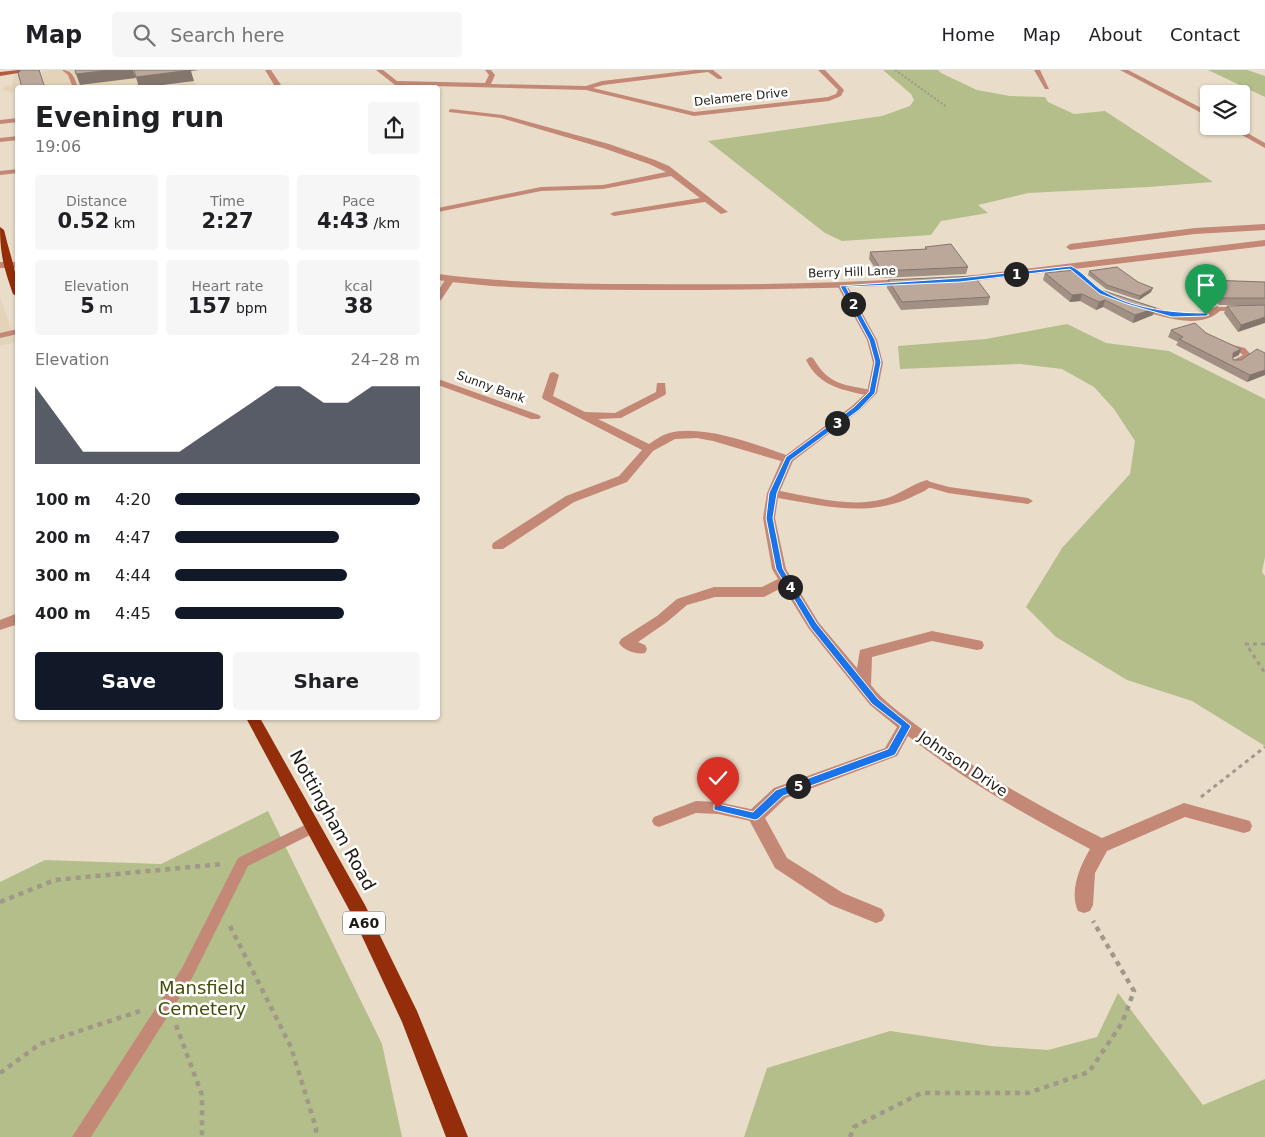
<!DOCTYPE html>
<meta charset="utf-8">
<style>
body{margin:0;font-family:"DejaVu Sans",sans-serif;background:#f6f6f6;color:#202124;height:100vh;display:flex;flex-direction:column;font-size:19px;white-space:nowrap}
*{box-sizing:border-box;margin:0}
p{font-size:16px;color:#757577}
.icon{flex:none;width:28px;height:28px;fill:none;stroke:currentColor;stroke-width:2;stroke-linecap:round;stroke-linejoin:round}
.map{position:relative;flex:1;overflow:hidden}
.sheet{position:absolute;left:15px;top:15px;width:425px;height:635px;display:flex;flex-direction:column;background:#fff;border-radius:5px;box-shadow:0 1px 4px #0004}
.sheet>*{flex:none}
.buttons{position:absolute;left:1200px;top:15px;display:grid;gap:10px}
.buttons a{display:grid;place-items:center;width:50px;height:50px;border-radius:5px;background:#fff;box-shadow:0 1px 4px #0004;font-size:25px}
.pin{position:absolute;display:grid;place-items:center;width:42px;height:42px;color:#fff;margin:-51px -21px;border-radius:50% 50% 50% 0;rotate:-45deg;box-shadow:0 0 5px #0007}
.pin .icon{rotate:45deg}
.km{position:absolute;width:25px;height:25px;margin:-12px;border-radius:50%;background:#222;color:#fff;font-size:14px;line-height:25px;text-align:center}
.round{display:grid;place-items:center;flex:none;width:52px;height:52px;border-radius:5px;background:#f6f6f6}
.summary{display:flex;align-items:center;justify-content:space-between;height:85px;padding:0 20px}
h1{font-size:28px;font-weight:700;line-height:38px}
.stats{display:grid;grid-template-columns:repeat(3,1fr);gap:8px;height:85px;padding:5px 20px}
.stats div{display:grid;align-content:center;border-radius:5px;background:#f6f6f6;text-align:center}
.stats b{font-size:21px;font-weight:700}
.stats small{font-size:14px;font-weight:400}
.stats p{font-size:14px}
.chart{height:140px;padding:10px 20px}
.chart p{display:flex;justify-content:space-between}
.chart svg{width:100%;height:90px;margin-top:5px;fill:#111827;opacity:.7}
.action{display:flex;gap:10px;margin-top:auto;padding:10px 20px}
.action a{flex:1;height:58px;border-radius:5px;background:#111827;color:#fff;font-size:20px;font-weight:700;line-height:58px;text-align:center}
.action a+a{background:#f6f6f6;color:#202124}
ul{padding:0 20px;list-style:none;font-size:16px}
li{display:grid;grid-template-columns:80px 60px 1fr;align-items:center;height:38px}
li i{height:12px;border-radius:6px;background:#111827}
header{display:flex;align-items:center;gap:30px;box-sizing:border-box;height:70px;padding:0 25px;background:#fff;border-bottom:1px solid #e0e0e0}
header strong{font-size:24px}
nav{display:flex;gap:28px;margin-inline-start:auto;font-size:18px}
.search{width:350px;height:45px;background:#f6f6f6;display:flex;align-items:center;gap:12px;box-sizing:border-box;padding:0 18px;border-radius:5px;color:#757577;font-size:19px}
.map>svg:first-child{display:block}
.built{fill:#e3d4b9}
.green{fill:#b3be8b}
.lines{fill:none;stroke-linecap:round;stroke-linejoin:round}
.path-far2{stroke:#a19888;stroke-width:2;stroke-dasharray:2 2;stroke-linecap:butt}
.path-far1{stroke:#a19888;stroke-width:3;stroke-dasharray:4 4;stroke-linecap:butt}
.path{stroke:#a19888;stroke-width:4.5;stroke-dasharray:5 5;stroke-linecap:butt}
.service{fill:#c48876;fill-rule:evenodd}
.minor{fill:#c48876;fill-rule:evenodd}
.tertiary{fill:#c48876;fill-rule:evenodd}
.secondary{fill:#b25b42;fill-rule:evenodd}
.trunk{fill:#942e0a;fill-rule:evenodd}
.wall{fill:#a29085}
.shaded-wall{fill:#84766c}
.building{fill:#bca89b;stroke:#84766c}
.route{fill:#1a73e8;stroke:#fff}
.labels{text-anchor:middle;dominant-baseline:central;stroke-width:5;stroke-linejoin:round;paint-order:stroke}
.far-street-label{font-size:12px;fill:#1f1b13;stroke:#fff}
.shield{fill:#fff;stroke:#625f5a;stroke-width:1}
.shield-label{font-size:14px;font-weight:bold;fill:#1f1b13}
.street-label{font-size:15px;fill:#1f1b13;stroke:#fff}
.near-street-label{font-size:18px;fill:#1f1b13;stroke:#fff}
.near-park-label{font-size:18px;fill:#434d08;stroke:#fff}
</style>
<header>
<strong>Map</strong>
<div class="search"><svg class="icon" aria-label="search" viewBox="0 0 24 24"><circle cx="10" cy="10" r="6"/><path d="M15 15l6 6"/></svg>Search here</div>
<nav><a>Home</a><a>Map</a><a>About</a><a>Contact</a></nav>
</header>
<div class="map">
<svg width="1265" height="1067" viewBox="0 0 1265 1067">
<rect width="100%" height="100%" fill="#e9ddc9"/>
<path class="built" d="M53,0h146l-10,1 8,16 -126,1 -1,-2 -52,2 -1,4 -6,1 -2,-2h-5l-1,-4 9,-2 2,-10z
M0,227l16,45 -16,4z"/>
<path class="green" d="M883,0h55l3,3 36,17 33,6 35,1 3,5 26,12 31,-3 108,71 -65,5 -120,6 -50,12 10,8 -47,8 -10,14 -89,6 -17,-8 -117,-92 174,-25 28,-10 4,-6 -3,-6z
M1208,0h39l18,6v21z
M1067,254l39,19 63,8 96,48v158l-3,15 3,4v170l-73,-45 -65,-21 -71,-43 -30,-30 36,-59 68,-74 5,-33 -21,-32 -20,-22 -32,-18 -42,-5 -120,5 -2,-23 88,-7z
M268,741l114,233 20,93h-402v-255l45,-22 116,4z
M1118,923l85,112 62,-26v58h-521l23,-69 123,-37 101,15 57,4 49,-13z"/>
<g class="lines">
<path class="path-far2" d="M895,0l52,37"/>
<path class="path-far1" d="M1265,574h-19l19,29
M1201,727l64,-50"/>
<path class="path" d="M0,832l55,-22 167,-16
M230,856l61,121 25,81v9
M176,955l26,70v42
M0,1003l40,-29 100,-33
M850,1067l4,-10 67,-34h107l61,-21 33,-49 12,-32 -41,-70"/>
<path class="service" d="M62,0c11,0 13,9 16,18h-5l-5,-13z
M18,48v4l-18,2v-4z
M18,66v4l-18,2v-4z
M1265,236v4l-48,1 -4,-2 4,-2z
M18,259v5l-18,4v-5z
M1224,273l21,5 7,8 -15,9h-6v-4l12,-6 -4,-3 -15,-5z
M810,287l3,1c17,29 32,26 62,33l1,2 -4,3c-27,-5 -53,-9 -66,-36z
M927,411l22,6 79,11 5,3 -5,3 -80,-11 -24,-7 -2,-2 2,-2z
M696,731l22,1 37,8 5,2 2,4 -2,4 -5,2 -37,-8 -22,-1 -37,14 -5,-2 -2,-4 2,-4z
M313,751l5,2 2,4 -2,4 -70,35 -56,112 -101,159h-19l110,-169 56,-110z"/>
<path class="minor" d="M265,0h6l12,18h-7z
M376,0h7l14,11 88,2 4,-8 -4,-5h6l4,5 -4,9 95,2 16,-5 92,-11h19l9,7v2h-4l-10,-7 -105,13 -10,3 101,24 134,-15 8,-3 2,-4 -20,-20h7l19,20 -3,6 -12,5 -135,15 -108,-26 -191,-5z
M1034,0h6l9,19h-4z
M451,39l52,6 106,29 46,16 14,6 59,46 -7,2 -16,-12 -91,14 -4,-2 4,-2 86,-14 -29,-22 -68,13 -62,2 -103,21v-4l103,-21 62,-2 63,-13 -17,-8 -46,-16 -102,-30 -52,-6v-2z
M18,99v4l-18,2v-4z
M1265,154v6l-70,4 -125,16 -4,-3 4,-3 125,-16z
M450,206l5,3 -14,21 -3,1v-10l9,-14z
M842,212l5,3 30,55 6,23 -6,30 -17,17 -67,51 -13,30c33,6 70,17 104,8 15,-4 28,-15 43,-19l6,4c-5,6 -13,9 -19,12 -45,22 -89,10 -136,2l-3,20 11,51 33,54 38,45 3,-18 72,-19 50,10 2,4 -2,4 -5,1 -45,-9 -60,16 -1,28c13,17 31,29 48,42 57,44 119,79 183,111l82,-35 66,18 2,5 -2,5 -6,2 -59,-16 -78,34 -12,22 -2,32 -3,6 -6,2 -6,-2c-9,-20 2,-45 12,-62 -63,-33 -126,-69 -182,-113l-11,20 -111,42 -21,20 22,40 56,35 39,16 3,6 -3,6 -6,2 -45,-18 -56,-37 -28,-52 2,-5 25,-23 111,-40 12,-21 -27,-22 -61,-76 -26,-42 -19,10h-49l-28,8 -20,17 -29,20 7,3 2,4 -2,4c-8,2 -22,-3 -26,-10l2,-4 36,-23 20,-17 37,-12h48l16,-8 -6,-10 -9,-51 4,-25 14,-32 -68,-20 -16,-3 -22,1 -22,12 -26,31 -53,20 -71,47h-10l-1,-3 1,-3 73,-47 53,-20 23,-26 -99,-51 -1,-2 8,-24 4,-1 5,3 -6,21 32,16 30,1 41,-21 1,-9h8l1,10 -1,2 -44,23 -23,1 51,25c6,-4 13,-9 20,-11 33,-9 86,11 117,22l66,-49 15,-14 6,-29 -6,-23 -30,-55z
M1138,233l34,9 17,2 14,-1 14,-7 5,3c-21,23 -63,7 -87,-1l-2,-2z
M438,309l101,36 2,2 -2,2h-8l-93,-34z
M18,543v11l-18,6v-10z"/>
<path class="tertiary" d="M1120,0h8l81,42v5z
M1226,56h9l30,17v5z
M1265,170v6l-307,37 -5,-3 5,-3z
M0,192h18v6h-18z
M438,204c68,9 136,10 204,10 88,1 177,0 265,-5l5,3 -5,3c-88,4 -177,5 -265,5 -69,-1 -137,0 -204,-10z"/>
<path class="secondary" d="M18,0h19l-37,6v-4z"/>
<path class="trunk" d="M0,157l4,3c5,22 14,44 14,67l-5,-3c-9,-26 -13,-39 -13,-67z
M246,648h14l105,187 52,106 51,126h-22l-44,-115 -49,-105z"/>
</g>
<path class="wall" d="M925,177l43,20 -2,7 -85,4 -12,-19 1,-7 55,-3z
M1089,201l62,21 -12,8 -33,-11 -18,-14z
M1045,203l56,17 52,25 -20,8 -30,-16 -7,3 -16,-9 -10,1 -27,-22z
M888,210l102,17 -2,8 -87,5 -14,-22z
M1208,210l57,2v23h-46l-14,-18z
M1265,235l-27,27 -14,-19 3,-7z
M1171,260l35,3 33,22 -6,3v2h8l24,-7v22l-18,7 -71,-37 2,-3 -10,-5z"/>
<path class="shaded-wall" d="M110,0h23l3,8 -56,7 -4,-11z
M189,0h10l-8,1 3,10 -55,7 -3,-11z
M1153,218l-2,4 -12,8 1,-4z
M1082,224l-2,7 -10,1 2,-7z
M1105,230l-2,7 -7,3 3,-8z
M1156,238l-3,7 -20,8 2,-8z
M1265,247v6l-27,9 3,-7z
M1241,279l-2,6 -9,4 3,-6z
M1265,300v5l-18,7 3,-7z"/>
<path class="building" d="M21,0h18l6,18h-23l-4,-15z
M75,0h35l-34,4z
M134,0h57l-55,7z
M951,174l17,23 -86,4 -12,-19 57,-3 -2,-2z
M1117,197l21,15 15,6 -13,8 -33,-11 -18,-14z
M1076,200l25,20 55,18 -21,7 -30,-15 -6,2 -17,-8 -10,1 -27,-22z
M974,206l16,21 -88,5 -14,-22z
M1208,210l57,2v16h-43z
M1265,235v12l-24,8 -14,-19z
M1195,253l11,10 35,16 -8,4v7h8l16,-11 8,4v17l-15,5 -71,-36 4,-2 -12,-7z"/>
<path class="route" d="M1071,196c13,6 21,19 34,26 30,17 68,21 101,21l3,2 -3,1 -34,1 -45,-13 -27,-10 -30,-25 -110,13 -114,5 29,53 6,22 -6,31 -16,17 -68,50 -14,33 -4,25 10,51 34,55 61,75 33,27 -16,29 -112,41 -25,23 -3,1 -41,-10v-5l4,-1 35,8 23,-22 112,-41 13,-23 -29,-22 -61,-76 -35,-59 -10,-51 3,-25 17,-36 68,-50 15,-15 6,-30 -6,-22 -29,-54 120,-8z"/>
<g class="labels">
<g class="far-street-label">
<text transform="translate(741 27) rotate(-6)">Delamere Drive</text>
<text transform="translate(852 202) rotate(-2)">Berry Hill Lane</text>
<text transform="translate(491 317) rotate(20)">Sunny Bank</text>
</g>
<rect class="shield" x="343" y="841.5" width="42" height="23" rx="4"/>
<g class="shield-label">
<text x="364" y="853">A60</text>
</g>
<g class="street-label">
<text transform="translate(963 694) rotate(34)">Johnson Drive</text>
</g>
<g class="near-street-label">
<text transform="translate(333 750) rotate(61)">Nottingham Road</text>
</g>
<g class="near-park-label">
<text x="202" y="917">Mansfield<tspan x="202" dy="21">Cemetery</tspan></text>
</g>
</g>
</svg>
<div class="buttons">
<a><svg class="icon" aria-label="layers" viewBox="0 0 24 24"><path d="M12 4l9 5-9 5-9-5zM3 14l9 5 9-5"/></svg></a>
</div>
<div class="pin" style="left:1206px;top:245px;background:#1e9e55"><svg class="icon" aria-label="arrive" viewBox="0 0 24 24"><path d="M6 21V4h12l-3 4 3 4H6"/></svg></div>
<div class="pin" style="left:718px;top:738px;background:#d93025"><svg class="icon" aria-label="check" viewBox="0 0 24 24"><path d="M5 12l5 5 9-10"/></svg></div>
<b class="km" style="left:1016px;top:204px">1</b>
<b class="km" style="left:853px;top:234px">2</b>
<b class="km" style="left:837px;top:353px">3</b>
<b class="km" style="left:790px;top:517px">4</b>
<b class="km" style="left:798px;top:716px">5</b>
<section class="sheet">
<div class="summary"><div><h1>Evening run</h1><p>19:06</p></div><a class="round"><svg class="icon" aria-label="share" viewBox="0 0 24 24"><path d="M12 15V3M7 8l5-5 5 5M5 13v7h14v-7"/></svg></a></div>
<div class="stats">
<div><p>Distance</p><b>0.52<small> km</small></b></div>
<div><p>Time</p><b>2:27</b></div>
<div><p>Pace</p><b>4:43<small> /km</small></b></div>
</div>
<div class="stats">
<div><p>Elevation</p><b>5<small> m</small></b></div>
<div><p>Heart rate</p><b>157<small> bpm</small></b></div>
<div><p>kcal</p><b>38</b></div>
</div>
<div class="chart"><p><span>Elevation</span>24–28 m</p>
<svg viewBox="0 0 160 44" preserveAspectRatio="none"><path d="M0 44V6L10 22L20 38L30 38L40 38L50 38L60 38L70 30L80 22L90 14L100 6L110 6L120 14L130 14L140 6L150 6L160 6V44z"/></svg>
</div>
<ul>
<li><b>100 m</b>4:20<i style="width:100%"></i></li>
<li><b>200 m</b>4:47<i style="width:67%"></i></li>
<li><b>300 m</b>4:44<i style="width:70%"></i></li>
<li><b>400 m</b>4:45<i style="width:69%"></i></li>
</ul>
<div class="action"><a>Save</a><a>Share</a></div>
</section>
</div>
